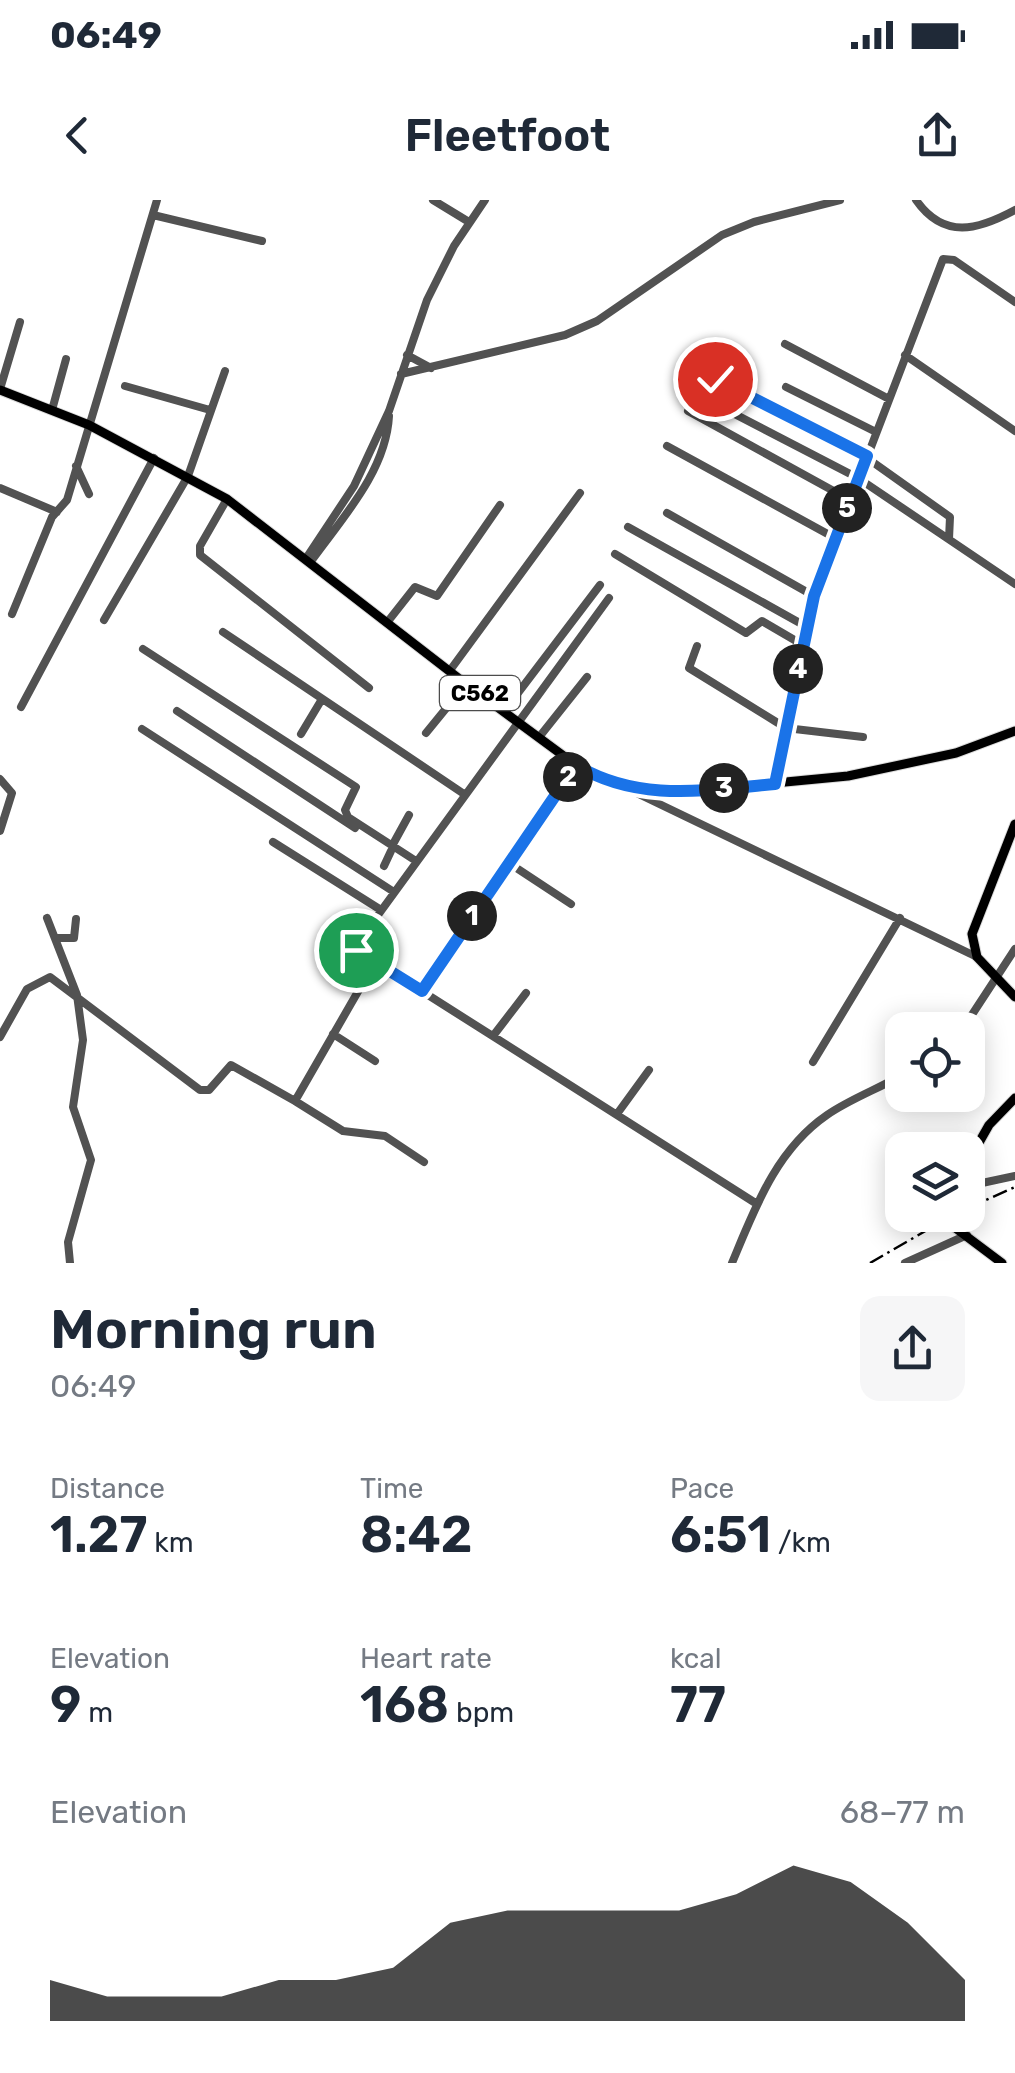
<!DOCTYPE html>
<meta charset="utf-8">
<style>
body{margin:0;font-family:Rubik,sans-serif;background:#f6f6f7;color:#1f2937;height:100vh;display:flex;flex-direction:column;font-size:38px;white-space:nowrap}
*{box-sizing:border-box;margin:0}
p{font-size:32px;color:#747a83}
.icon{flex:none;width:55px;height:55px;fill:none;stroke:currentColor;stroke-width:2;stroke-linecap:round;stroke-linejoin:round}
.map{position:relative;height:1063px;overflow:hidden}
.sheet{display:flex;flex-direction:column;background:#fff;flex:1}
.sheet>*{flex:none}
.tools{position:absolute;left:885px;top:812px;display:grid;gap:20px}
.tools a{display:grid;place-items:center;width:100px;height:100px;border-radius:20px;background:#fff;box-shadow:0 5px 25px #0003;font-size:50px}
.pin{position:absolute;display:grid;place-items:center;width:85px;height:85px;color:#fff;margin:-42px;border:5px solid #fff;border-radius:50%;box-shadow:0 2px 10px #0007}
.km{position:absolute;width:50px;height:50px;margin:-25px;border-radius:50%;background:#222;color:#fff;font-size:28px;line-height:50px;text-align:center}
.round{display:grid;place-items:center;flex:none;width:105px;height:105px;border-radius:20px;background:#f6f6f7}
.head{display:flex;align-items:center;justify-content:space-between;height:170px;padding:0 50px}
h1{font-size:55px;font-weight:600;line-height:75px}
.metrics{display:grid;grid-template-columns:repeat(3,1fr);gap:15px;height:170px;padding:10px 50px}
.metrics div{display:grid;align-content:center}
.metrics b{font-size:50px;font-weight:600}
.metrics small{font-size:28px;font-weight:400}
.metrics p{font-size:28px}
.chart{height:280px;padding:20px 50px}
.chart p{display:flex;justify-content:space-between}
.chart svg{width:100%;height:180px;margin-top:10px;fill:#000;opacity:.7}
.status{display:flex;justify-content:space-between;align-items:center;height:70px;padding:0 50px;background:#fff;direction:ltr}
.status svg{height:28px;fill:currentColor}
header{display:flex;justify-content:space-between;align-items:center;height:130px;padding:0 50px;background:#fff;font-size:45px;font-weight:600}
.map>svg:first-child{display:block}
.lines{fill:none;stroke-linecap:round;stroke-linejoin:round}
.major-casing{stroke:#dbdbdb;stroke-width:11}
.minor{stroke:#525252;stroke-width:8}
.major{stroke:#000;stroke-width:9}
.rail{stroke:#000;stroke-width:2.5;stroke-dasharray:15 5 2.5 5;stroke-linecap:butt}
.route-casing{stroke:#fff;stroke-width:20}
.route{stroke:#1a73e8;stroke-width:12}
.labels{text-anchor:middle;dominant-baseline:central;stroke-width:8;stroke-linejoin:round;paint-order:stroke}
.shield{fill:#fff;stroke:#4c4c4c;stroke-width:2.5}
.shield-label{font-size:22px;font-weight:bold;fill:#000}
</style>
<div class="status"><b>06:49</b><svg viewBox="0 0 49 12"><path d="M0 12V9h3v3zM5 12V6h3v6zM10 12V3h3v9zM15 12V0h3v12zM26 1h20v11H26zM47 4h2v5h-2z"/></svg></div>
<header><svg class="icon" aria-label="back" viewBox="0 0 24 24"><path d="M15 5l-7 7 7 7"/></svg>Fleetfoot<svg class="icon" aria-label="share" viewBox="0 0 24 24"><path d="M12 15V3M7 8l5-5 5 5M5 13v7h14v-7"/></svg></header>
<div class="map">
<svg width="1015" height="1063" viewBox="0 0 1015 1063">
<rect width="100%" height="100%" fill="#fff"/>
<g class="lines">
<g class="major-casing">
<path id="major" d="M0,190l89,35 138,74 239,185 110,81 33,17 60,11 179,-17 108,-23 59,-22
M1015,624l-43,110 5,23 38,40
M968,962l21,-37 26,-27
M946,1015l8,12 48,36"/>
</g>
<path class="minor" d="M433,0l36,22
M916,0c28,40 62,30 99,10
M153,15l109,26
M785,144l104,55
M407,155l24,13
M905,155l110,76
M401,174l164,-39 32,-14 125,-86 32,-13 86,-22
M715,179l152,76
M125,186l85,24
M786,187l90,45
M0,189l20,-67
M696,194l162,84 157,106
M52,210l14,-51
M688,211l162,89
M667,246l168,92
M867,258l83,59 -1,22
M76,266l13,28
M0,288l57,24
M227,299l-27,47v9l169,133
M667,313l147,83
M628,327l179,100
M615,354l131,79 16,-12 41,24
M307,357l47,-71 35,-75 38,-111 27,-54 31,-46
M312,360c31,-43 74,-89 77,-144
M609,398l-255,350 403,256
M12,414l40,-97 15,-17 90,-300
M104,420l84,-144 37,-105
M389,420l26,-33 22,9 63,-91
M223,432l241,162
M697,446l-8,22 97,60 77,9
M143,449l213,138 -11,23 3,7 68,44
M451,469l129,-176
M21,507l133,-249
M505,510l95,-125
M177,511l178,117
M142,529l252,163
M426,533l40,-49
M301,534l21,-35
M540,536l47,-59
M0,579l12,14 -12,38
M775,585l39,-189 129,-337 11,1 61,42
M624,587l353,170
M273,642l108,68
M392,646l17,-31
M509,663l62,41
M384,666l7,-15
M47,718l30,77 6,45 -10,67 18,53 -23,82 2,21
M55,738h19l2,-19
M422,791l154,-226
M962,830l53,-81
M333,834l42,27
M493,836l33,-43
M0,837l27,-48 23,-12 150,113h9l22,-25 64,36 80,-139
M813,862l87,-144
M295,901l48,30 42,5 39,26
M617,914l32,-44
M968,986l47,-10
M732,1063c23,-55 44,-113 95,-148 23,-16 51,-26 75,-40
M905,1063l62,-28"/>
<use href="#major" class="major"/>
<path class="rail" d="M968,1008l47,-21
M870,1063l83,-48"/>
</g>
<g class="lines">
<g class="route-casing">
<path id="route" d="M356,750l66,41 154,-226c62,38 130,25 199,19l39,-188 53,-140 -152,-77"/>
</g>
<use href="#route" class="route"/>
</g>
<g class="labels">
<rect class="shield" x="440" y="476" width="80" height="34" rx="8"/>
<g class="shield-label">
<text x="480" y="493">C562</text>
</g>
</g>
</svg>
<div class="tools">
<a><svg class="icon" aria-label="locate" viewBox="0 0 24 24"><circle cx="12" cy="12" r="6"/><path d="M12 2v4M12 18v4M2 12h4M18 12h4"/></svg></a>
<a><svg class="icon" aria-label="layers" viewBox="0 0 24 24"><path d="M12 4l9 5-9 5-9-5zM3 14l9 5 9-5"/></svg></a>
</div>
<div class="pin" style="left:356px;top:750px;background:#1e9e55"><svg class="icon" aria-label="arrive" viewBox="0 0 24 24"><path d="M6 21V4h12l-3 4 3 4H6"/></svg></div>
<div class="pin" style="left:715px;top:179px;background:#d93025"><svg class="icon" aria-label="check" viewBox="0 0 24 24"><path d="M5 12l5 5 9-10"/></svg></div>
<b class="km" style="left:472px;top:716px">1</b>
<b class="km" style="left:568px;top:577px">2</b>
<b class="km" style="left:724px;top:588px">3</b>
<b class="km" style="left:798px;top:469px">4</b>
<b class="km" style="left:847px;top:308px">5</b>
</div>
<section class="sheet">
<div class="head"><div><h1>Morning run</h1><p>06:49</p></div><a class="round"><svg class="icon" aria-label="share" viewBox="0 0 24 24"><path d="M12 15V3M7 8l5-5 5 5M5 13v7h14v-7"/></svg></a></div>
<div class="metrics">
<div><p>Distance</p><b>1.27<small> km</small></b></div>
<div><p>Time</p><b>8:42</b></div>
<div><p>Pace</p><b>6:51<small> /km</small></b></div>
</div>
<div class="metrics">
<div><p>Elevation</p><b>9<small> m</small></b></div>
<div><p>Heart rate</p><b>168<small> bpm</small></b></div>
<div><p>kcal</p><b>77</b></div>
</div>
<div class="chart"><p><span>Elevation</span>68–77 m</p>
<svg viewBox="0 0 160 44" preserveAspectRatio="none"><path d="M0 44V34L10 38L20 38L30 38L40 34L50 34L60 31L70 20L80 17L90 17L100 17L110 17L120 13L130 6L140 10L150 20L160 34V44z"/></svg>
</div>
</section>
